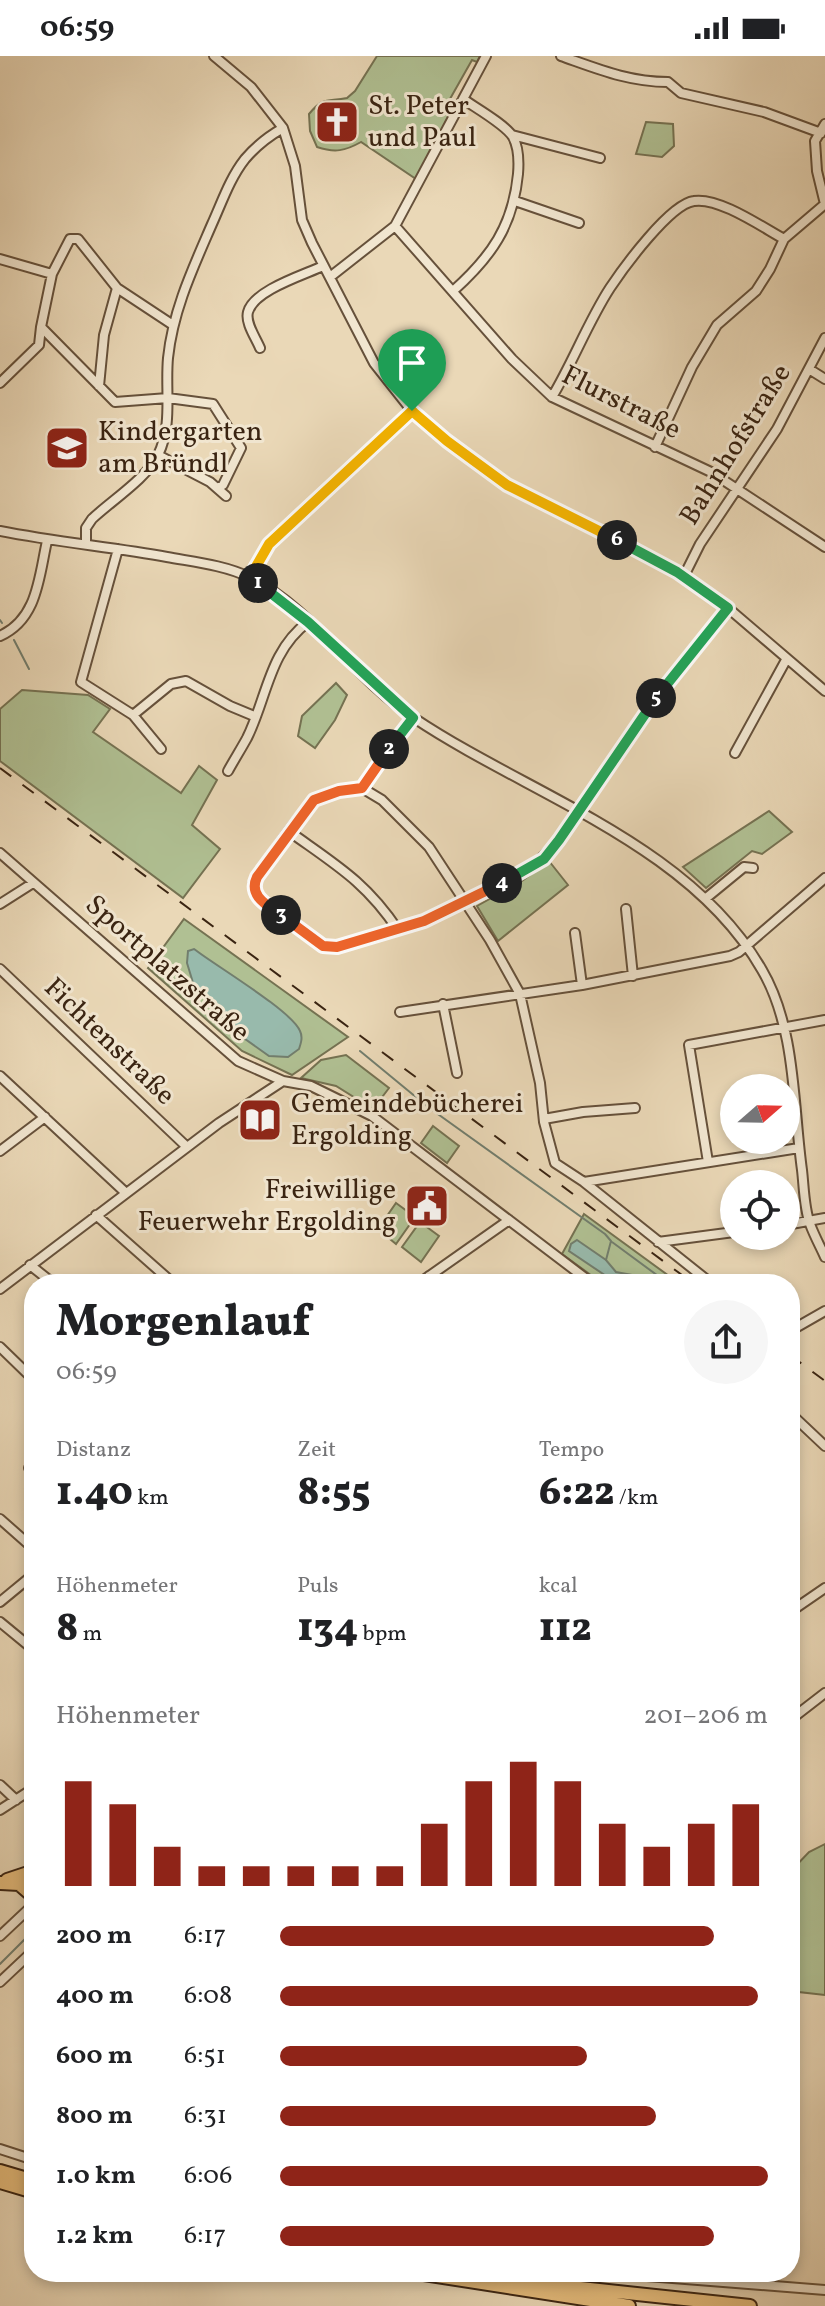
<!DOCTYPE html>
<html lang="de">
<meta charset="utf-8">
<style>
body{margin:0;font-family:Vollkorn,serif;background:#f6f6f6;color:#202124;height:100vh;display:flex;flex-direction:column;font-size:30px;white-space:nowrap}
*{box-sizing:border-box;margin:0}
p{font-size:26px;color:#757577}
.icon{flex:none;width:44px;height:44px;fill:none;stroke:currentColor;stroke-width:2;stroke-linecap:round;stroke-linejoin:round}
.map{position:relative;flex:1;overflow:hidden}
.panel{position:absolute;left:24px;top:1218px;width:776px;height:1008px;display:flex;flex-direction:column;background:#fff;border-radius:32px;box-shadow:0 4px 12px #0003}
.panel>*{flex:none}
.needle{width:52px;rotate:70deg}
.tools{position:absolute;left:720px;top:1018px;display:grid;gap:16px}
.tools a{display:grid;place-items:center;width:80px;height:80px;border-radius:50%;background:#fff;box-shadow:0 4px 12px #0003;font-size:40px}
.pin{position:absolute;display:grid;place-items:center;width:68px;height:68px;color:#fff;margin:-82px -34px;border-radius:50% 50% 50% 0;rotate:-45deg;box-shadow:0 0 8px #0007}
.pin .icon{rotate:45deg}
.km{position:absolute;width:40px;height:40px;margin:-20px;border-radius:50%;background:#222;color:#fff;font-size:22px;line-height:40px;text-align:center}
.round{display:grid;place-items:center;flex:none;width:84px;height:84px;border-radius:42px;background:#f6f6f6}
.overview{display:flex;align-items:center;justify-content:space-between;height:136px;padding:0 32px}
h1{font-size:44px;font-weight:800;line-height:60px}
.figures{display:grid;grid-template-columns:repeat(3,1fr);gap:12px;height:136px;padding:8px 32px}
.figures div{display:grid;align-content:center}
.figures b{font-size:40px;font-weight:800}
.figures small{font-size:22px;font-weight:400}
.figures p{font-size:22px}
.chart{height:224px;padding:16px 32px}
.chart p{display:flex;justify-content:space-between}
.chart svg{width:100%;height:144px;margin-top:8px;stroke:#8f2418;stroke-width:6}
ul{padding:0 32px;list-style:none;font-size:26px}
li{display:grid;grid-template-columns:128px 96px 1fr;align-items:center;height:60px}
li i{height:20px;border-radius:10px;background:#8f2418}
.status{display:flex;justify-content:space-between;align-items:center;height:56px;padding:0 40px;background:#fff;direction:ltr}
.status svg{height:22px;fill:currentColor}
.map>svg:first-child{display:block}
.green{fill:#b0c093;stroke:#757252;stroke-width:2}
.water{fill:#98baac;stroke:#727e6e;stroke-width:2}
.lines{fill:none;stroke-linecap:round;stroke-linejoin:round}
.stream{stroke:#727e6e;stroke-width:2}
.minor-casing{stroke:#66513b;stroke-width:12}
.highway-casing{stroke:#3a2412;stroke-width:16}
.minor{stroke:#f1e6d0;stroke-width:8}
.highway{stroke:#e5bc7c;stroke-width:12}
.rail{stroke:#3a2412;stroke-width:2;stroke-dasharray:14 14;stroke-linecap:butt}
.split-1-casing{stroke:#fff;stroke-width:16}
.split-2-casing{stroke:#fff;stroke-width:16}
.split-3-casing{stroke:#fff;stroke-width:16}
.split-4-casing{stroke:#fff;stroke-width:16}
.split-5-casing{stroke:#fff;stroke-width:16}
.split-6-casing{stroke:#fff;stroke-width:16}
.split-7-casing{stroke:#fff;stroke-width:16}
.split-1{stroke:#f5b400;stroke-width:10}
.split-2{stroke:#22a559;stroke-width:10}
.split-3{stroke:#f0652b;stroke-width:10}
.split-4{stroke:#f0652b;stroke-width:10}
.split-5{stroke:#22a559;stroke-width:10}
.split-6{stroke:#22a559;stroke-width:10}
.split-7{stroke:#f5b400;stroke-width:10}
.labels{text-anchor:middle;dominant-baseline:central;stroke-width:6;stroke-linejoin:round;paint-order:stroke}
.poi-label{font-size:28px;fill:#3a2412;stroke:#f1e6d0;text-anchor:start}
.street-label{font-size:28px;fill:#3a2412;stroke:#f1e6d0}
</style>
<div class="status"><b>06:59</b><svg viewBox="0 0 49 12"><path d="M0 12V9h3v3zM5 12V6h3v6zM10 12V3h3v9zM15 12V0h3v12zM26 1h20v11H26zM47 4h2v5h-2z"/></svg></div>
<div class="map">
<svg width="825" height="2250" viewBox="0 0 825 2250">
<rect width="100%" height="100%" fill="#ead8b7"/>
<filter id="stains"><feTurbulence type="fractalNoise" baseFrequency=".0025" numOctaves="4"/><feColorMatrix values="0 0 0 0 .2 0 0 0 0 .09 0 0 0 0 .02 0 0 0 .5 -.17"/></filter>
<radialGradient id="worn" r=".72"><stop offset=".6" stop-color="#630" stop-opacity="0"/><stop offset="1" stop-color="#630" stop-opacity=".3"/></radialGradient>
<path class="green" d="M377,0h103l-3,6 -5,-2 -26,46 6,4 -36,69 -55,-37c-16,9 -26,11 -44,5l-7,-16 -1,-17c15,-18 18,-12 38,-16l8,-7z
M646,66l27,2 1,22 -12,11 -26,-3z
M336,627l11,12 -12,25 -20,28 -17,-12 4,-20z
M22,634l66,5 22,14 -17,23 88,61 18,-27 18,14 -25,45 28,24 -37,49 -183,-137v-52z
M769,755l23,21 -30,22 -10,-3 -46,37 -23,-21z
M549,805l19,24 -70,56 -21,-35 45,-25z
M184,863l164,118 -56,38 -50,-24 -94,-83z
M346,999l43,33 -16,21 -37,-23 -35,-8 20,-18z
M433,1070l26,20 -12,17 -26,-20z
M396,1147l19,14 -19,27 -18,-15z
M584,1158l96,70h-77l-41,-30z
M420,1166l19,14 -18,26 -19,-15z
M825,1788v151l-35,-4v-119l19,-20z"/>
<path class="water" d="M194,893c22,17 98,62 106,82 3,6 1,12 -1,18l-11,8 -19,-1 -31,-22 -44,-48 -7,-23 1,-12z
M577,1184l29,20 10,12 16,3 10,9h-24l-49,-33 2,-7z"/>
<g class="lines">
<path class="stream" d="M0,564l2,3
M14,584l15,29
M360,995l68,56 177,127 6,7 -5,19
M612,1186l57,42
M0,1908l34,-34"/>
<g class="minor-casing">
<path id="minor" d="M214,0l37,31 32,41 12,38 7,54 10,23 62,120 38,48 35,30 60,44 136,68 41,23 44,32 97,83
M561,0c37,13 68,26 107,26l13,11 83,19 57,21
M512,79l88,23
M515,145l64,22
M825,148l-8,-33 -2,-30 10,-17
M395,170l117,133 40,38 159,75 114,75
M0,203l52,15
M330,221l65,-51 91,-170
M453,235c38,-34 60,-65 65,-117 1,-12 1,-26 -5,-37 -7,-12 -37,-29 -50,-38
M173,269l-56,-37 -39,-49h-8l-18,35 -11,53 74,75 53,-4 45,6 28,44 -18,37 -6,3
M260,292c-4,-10 -15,-25 -12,-36 6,-22 56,-37 75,-46
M809,313l16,10
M0,327l39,-38 2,-18
M99,330l5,-51 13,-47
M552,341c21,-35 36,-75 58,-109 14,-21 60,-84 84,-87 25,-4 68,26 90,38
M655,391l37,-80 25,-42 39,-34 14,-22 14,-30 41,-35
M158,399l52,27 16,14
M0,475c55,11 111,16 167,26 27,5 57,8 82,20 65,32 105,102 165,141 115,77 276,126 348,252 34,58 31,135 40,200 2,17 2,38 8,54 4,11 10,22 15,33
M86,487v-15l6,-9c19,-18 55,-41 66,-64 15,-30 7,-65 10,-97 5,-48 25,-90 44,-134 10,-22 18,-46 33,-65 11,-13 24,-23 38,-31
M118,493l-37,133 52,33
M684,520l16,-32 77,-115 48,-91
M250,521l19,-33 143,-133
M0,580c38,-17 39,-60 47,-95
M413,662l-51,70c-14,1 -32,2 -44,10 -15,10 -56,69 -65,87l2,8 6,7 62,46 14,1 87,-26 110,-55 25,-26 89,-131 80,-101
M161,693l-28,-34 38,-31 15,-3 44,25 24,10
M735,697l51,-93
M228,715c6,-11 13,-22 19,-33 20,-40 22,-87 61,-116
M362,732l20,12 47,47 61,93 30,54 20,89 4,39 11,41 29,19 128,102
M290,776c46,33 76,50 108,98
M0,797l238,208 45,20 28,5 61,30 221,168
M705,843l39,-32 9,1
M0,848l33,-21
M626,853l7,67
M575,877l7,52
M0,913l187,178
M443,948l14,69
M400,956l182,-27 148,-29 9,-4 86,-74
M0,1020l126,117
M544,1063l39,-7 52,-4
M0,1095l45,-34
M708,1106l-19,-117 136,-25
M584,1126l215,-34
M96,1159l78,69
M786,1169l39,-7
M658,1186l76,-10
M30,1209l24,19
M429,1220l9,8
M418,1228l91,-64
M0,1233l219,-166 64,-42
M790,1275l35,-20
M0,1291l34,33
M790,1357l35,33
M29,1412l5,5
M0,1463l34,30
M0,1546l34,-28
M790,1556l35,-24
M0,1566l34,28
M790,1664l35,-27
M0,1729l16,15
M0,1754l34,-22
M0,1880l34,-32
M0,1926l34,-32
M0,2093l34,11
M596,2216l229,18"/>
</g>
<g class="highway-casing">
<path id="highway" d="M7,1824l27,-9
M1,1827l18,1 15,13
M0,2115l34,10
M0,2126l34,10
M411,2216l218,34
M480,2216l72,13 198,21"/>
</g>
<use href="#minor" class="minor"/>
<use href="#highway" class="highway"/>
<path class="rail" d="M0,712l694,516
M790,1299l35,26"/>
</g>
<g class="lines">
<g class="split-1-casing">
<path id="split-1" d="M258,527l-8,-6 19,-33 143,-133"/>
</g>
<g class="split-2-casing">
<path id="split-2" d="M258,527l50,39 105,96 -24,31"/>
</g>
<g class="split-3-casing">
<path id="split-3" d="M281,859c-14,-10 -33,-19 -24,-38l57,-77 25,-9 23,-3 27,-39"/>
</g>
<g class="split-4-casing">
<path id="split-4" d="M281,859l42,31 14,1 87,-26 78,-38"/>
</g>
<g class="split-5-casing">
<path id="split-5" d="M502,827l42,-24 15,-19 97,-142"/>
</g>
<g class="split-6-casing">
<path id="split-6" d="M617,484l60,32 51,36 -72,90"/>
</g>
<g class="split-7-casing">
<path id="split-7" d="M412,355l35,30 60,44 110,55"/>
</g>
<use href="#split-1" class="split-1"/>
<use href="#split-2" class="split-2"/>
<use href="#split-3" class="split-3"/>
<use href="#split-4" class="split-4"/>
<use href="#split-5" class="split-5"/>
<use href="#split-6" class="split-6"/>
<use href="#split-7" class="split-7"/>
</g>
<defs>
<g id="church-square" transform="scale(2.3)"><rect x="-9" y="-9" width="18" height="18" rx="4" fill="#8f2418" stroke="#f1e6d0"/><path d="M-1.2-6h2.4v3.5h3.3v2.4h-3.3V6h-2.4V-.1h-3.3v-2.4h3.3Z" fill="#fff"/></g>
<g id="school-square" transform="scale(2.3)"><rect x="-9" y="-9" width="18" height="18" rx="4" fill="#8f2418" stroke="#f1e6d0"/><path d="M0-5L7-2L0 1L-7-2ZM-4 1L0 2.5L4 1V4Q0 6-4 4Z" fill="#fff"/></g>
<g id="library-square" transform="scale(2.3)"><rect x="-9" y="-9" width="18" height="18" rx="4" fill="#8f2418" stroke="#f1e6d0"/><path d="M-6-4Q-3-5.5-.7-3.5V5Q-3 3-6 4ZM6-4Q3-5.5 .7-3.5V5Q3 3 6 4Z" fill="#fff"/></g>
<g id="civic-square" transform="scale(2.3)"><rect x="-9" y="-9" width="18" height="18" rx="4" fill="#8f2418" stroke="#f1e6d0"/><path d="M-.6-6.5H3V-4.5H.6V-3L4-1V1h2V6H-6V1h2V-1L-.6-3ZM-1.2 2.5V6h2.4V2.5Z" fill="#fff"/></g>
</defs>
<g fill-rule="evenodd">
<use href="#church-square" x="337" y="66"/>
<use href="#school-square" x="67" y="392"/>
<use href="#library-square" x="260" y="1064"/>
<use href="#civic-square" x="427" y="1150"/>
</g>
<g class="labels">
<g class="poi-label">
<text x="368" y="50">St. Peter<tspan x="368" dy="32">und Paul</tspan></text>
<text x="98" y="376">Kindergarten<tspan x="98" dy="32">am Bründl</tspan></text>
<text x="291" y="1048">Gemeindebücherei<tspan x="291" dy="32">Ergolding</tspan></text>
<text x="396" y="1134" text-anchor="end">Freiwillige<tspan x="396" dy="32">Feuerwehr Ergolding</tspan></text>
</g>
<g class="street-label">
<text transform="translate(621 347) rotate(27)">Flurstraße</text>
<text transform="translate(736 389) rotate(-58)">Bahnhofstraße</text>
<text transform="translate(167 913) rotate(41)">Sportplatzstraße</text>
<text transform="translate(109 986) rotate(44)">Fichtenstraße</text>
</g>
</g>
<rect width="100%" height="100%" filter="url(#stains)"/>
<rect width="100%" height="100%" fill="url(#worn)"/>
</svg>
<div class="tools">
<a><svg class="needle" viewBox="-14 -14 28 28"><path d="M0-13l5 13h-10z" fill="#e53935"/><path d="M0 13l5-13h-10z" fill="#757577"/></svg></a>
<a><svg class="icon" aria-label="locate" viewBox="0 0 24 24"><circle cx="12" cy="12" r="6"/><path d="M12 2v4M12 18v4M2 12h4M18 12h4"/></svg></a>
</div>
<div class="pin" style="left:412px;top:355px;background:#1e9e55"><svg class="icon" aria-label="arrive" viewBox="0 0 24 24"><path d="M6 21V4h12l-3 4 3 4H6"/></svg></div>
<b class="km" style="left:258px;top:527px">1</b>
<b class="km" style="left:389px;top:693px">2</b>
<b class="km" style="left:281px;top:859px">3</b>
<b class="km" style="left:502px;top:827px">4</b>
<b class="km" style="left:656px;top:642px">5</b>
<b class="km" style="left:617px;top:484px">6</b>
<section class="panel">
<div class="overview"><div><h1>Morgenlauf</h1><p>06:59</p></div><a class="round"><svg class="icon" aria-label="share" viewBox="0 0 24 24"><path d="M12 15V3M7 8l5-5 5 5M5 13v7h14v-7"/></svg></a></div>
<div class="figures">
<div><p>Distanz</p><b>1.40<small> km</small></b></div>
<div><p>Zeit</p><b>8:55</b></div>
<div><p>Tempo</p><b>6:22<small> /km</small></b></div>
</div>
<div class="figures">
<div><p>Höhenmeter</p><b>8<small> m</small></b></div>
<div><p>Puls</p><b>134<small> bpm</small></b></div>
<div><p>kcal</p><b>112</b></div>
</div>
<div class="chart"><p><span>Höhenmeter</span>201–206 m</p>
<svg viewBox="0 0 160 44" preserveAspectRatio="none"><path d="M5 44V12M15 44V19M25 44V32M35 44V38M45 44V38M55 44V38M65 44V38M75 44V38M85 44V25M95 44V12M105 44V6M115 44V12M125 44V25M135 44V32M145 44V25M155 44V19"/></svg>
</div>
<ul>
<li><b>200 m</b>6:17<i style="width:89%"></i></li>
<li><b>400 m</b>6:08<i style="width:98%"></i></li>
<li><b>600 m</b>6:51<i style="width:63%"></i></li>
<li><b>800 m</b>6:31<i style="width:77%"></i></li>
<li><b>1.0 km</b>6:06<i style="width:100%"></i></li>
<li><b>1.2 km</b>6:17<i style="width:89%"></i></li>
</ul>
</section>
</div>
